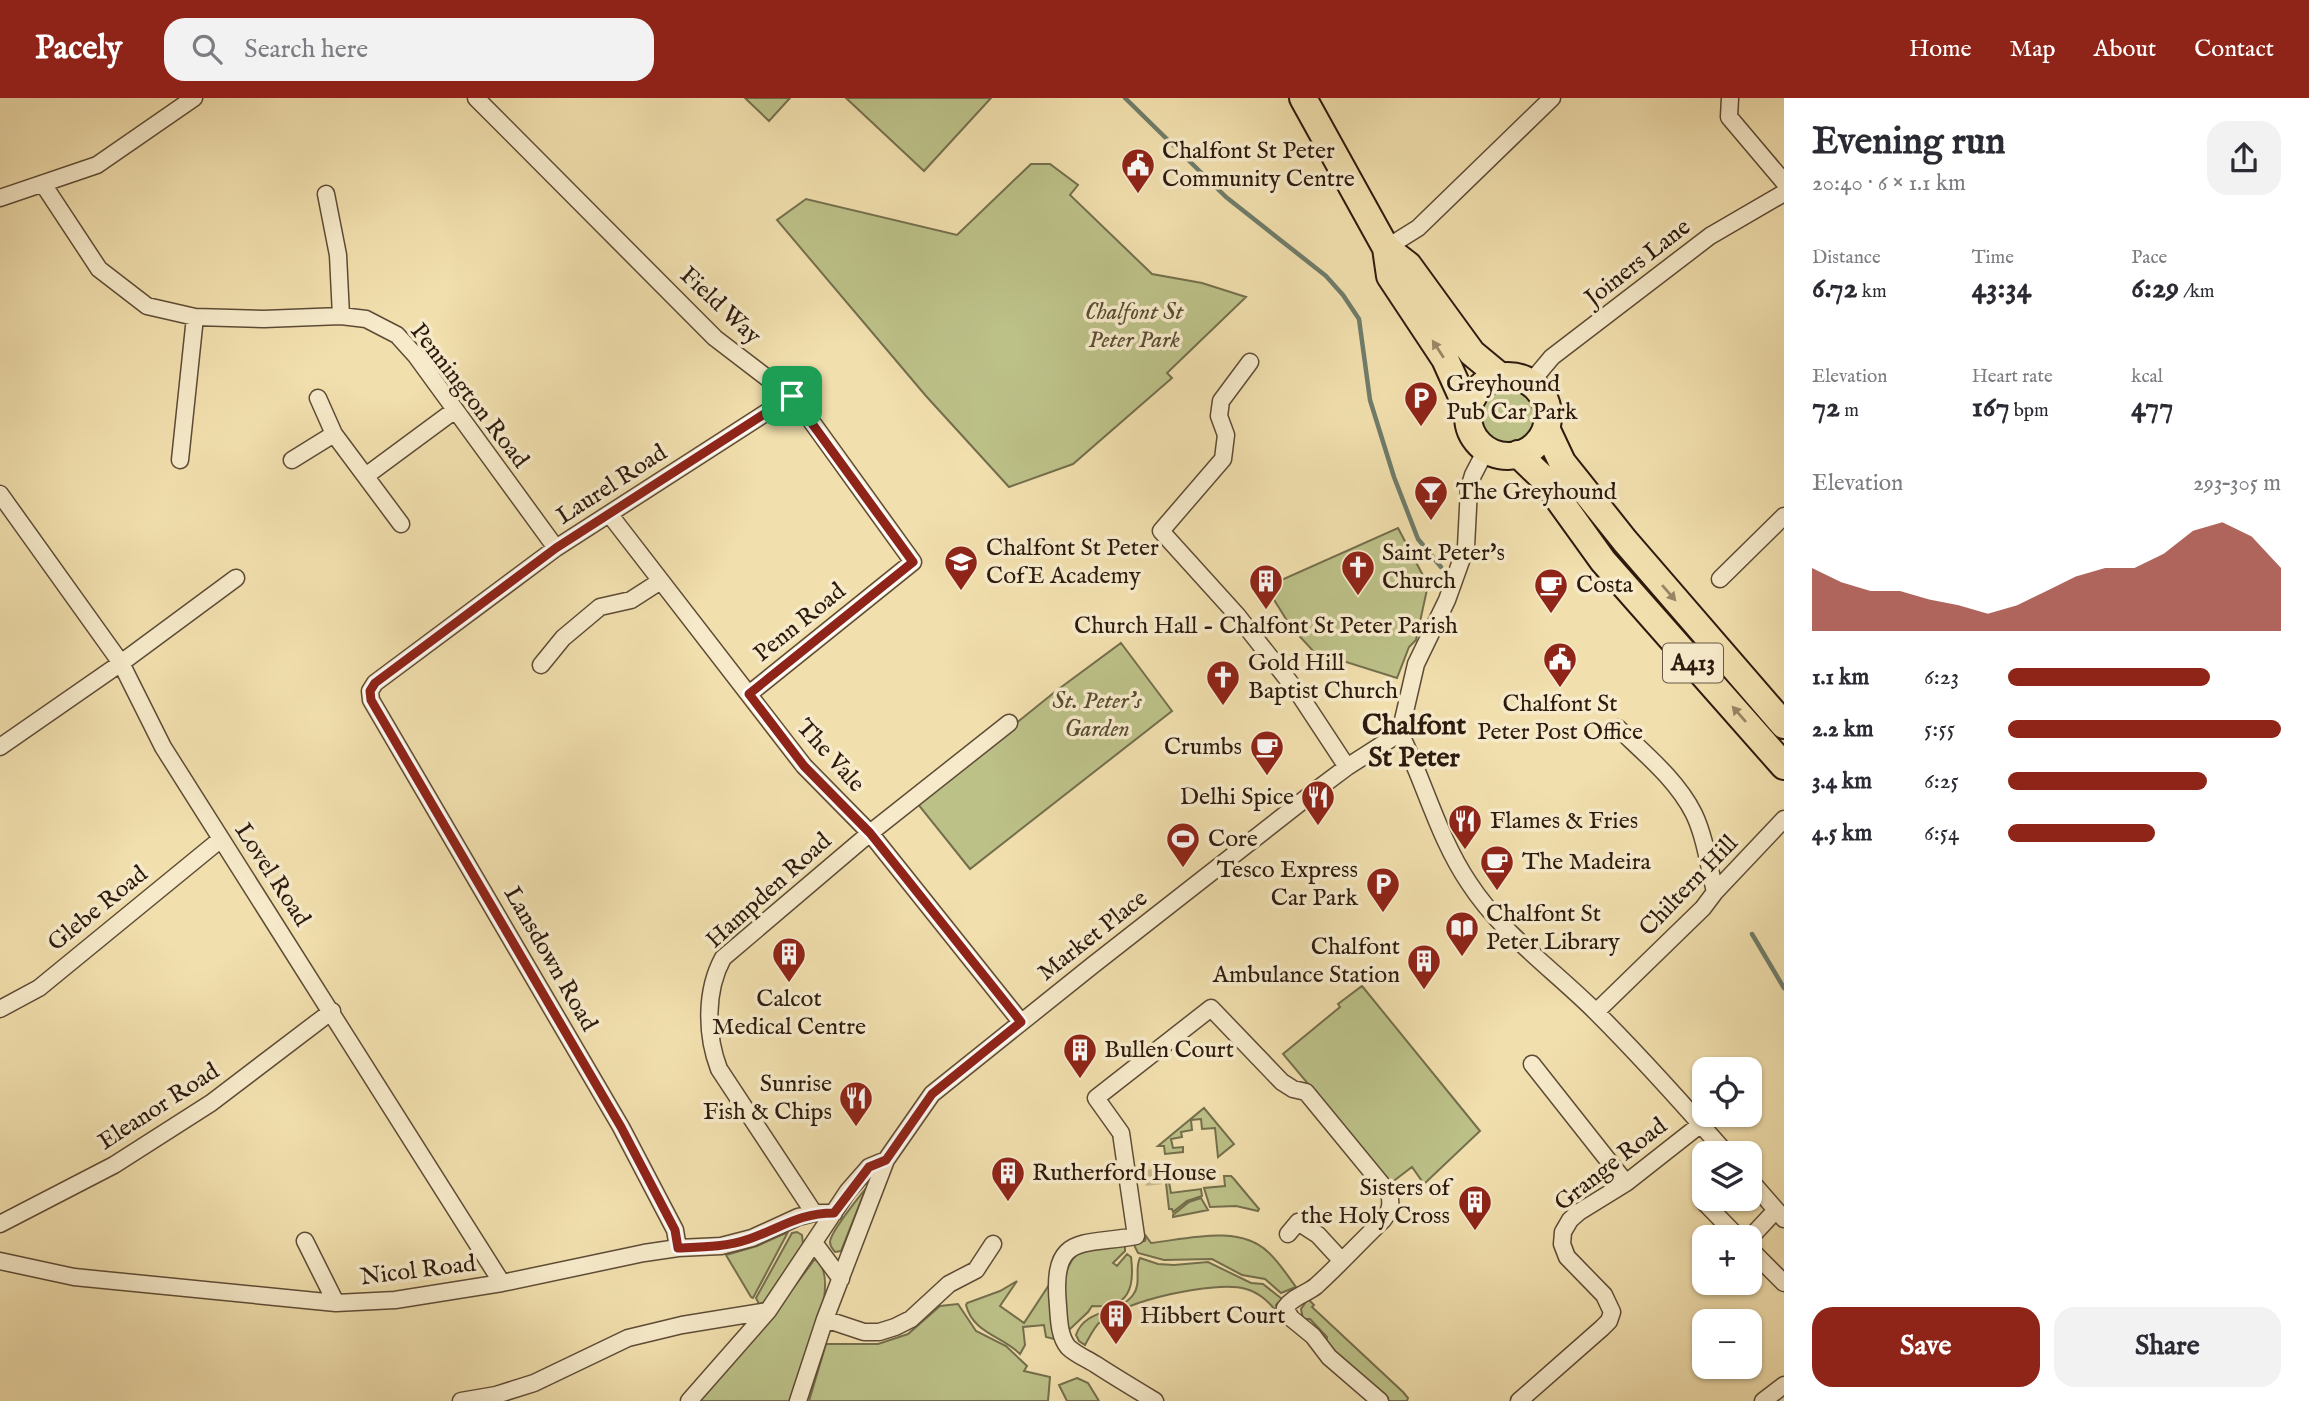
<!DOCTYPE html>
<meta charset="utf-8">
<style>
body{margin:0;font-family:"IM FELL English",serif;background:#f2f2f3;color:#2b2b33;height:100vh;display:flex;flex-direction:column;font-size:26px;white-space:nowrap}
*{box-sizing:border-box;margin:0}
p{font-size:23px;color:#7c7c81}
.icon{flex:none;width:38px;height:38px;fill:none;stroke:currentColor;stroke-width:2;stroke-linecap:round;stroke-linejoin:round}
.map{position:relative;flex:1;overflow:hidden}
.side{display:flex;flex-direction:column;background:#fff;width:525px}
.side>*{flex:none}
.controls{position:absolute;left:1692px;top:959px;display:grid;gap:14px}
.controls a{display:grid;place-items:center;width:70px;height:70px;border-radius:14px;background:#fff;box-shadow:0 2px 5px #0004;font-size:35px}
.pin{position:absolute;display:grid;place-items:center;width:60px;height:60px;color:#fff;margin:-30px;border-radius:14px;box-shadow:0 4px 10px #0006}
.round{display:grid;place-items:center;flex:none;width:74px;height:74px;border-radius:21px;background:#f2f2f3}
.headline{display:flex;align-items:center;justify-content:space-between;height:119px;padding:0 28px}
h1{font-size:38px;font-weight:800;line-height:52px}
.figures{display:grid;grid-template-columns:repeat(3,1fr);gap:10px;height:119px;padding:7px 28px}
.figures div{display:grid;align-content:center}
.figures b{font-size:30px;font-weight:800}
.figures small{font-size:19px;font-weight:400}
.figures p{font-size:19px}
.chart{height:196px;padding:14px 28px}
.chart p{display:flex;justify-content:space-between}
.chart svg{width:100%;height:126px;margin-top:7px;fill:#8f2418;opacity:.7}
.cta{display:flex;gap:14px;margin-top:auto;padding:14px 28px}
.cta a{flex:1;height:80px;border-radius:21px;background:#8f2418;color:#fff;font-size:28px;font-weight:800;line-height:80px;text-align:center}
.cta a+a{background:#f2f2f3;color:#2b2b33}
ul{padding:0 28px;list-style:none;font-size:23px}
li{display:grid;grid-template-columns:112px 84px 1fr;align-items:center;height:52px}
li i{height:18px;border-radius:9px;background:#8f2418}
header{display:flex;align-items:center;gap:42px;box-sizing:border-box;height:98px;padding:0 35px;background:#8f2418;color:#fff}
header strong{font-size:33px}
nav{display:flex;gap:38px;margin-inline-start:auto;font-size:24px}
.search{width:490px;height:63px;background:#f2f2f3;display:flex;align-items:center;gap:18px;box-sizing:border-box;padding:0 24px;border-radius:21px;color:#7c7c81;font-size:26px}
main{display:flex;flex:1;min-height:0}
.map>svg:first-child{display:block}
.green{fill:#bcc188;stroke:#746e4c;stroke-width:2}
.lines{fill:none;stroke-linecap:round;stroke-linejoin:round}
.stream{stroke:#6f7c6a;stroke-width:4.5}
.minor-tunnel{stroke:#cab88d;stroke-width:16;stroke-dasharray:16 8;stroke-linecap:butt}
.minor-casing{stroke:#5e4b36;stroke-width:19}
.trunk-casing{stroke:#2d1a0f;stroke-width:30}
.minor{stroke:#f6eaca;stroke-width:16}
.trunk{stroke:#f1dfad;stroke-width:26}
.oneway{fill:#998666}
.route-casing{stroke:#fff;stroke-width:14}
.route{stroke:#8f2418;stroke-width:9}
.labels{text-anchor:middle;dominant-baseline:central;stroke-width:7;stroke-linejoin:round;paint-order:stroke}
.shield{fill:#f6eaca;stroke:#695847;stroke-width:2}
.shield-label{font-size:23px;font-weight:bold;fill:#2d1a0f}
.poi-label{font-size:24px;fill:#2d1a0f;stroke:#f6eaca;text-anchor:start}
.street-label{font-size:24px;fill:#2d1a0f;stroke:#f6eaca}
.park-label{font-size:24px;font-style:italic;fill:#584c33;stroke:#f6eaca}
.quarter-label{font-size:28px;font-weight:bold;fill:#2d1a0f;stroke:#f6eaca}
</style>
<header>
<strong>Pacely</strong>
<div class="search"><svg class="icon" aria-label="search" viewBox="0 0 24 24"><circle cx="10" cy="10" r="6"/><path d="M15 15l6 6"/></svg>Search here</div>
<nav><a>Home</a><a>Map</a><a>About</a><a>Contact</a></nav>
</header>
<main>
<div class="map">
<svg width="1784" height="1303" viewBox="0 0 1784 1303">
<rect width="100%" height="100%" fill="#f1dfad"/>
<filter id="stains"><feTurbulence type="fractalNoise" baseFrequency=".00286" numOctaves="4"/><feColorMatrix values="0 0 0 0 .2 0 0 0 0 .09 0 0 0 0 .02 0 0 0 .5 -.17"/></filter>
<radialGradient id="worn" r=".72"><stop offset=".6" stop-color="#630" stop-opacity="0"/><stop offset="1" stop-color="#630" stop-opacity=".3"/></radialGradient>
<path class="green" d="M745,0h45l-21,23z
M846,0h145l-67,73z
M1031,66h19l28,21 -8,10 82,79 50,9 44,14 -79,76 5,5 -99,86 -64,23 -83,-91 -149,-176 29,-21 151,36z
M1477 319a29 29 0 1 1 58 0a29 29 0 1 1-58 0Z
M1398,430l30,57 -12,55 -7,7 -12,31 -83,-26 -23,-25 -25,-40z
M1121,545l51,68 -202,158 -53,-66 139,-112z
M1362,888l118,145 -56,53 -12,-17 -21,16 -108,-129 57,-47 -2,-3z
M1204,1010l30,36 -16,13 -3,-29 -13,1 -1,-10 -10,1 1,10 -11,2 1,5 -11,2 2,9 10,-1v5l-18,2 -1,-8h-6z
M1224,1078h7l3,3 25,30 -1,2 -22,-5 -26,1 -6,-19 21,-2z
M1169,1084l2,11 30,-4 1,7 -15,5 -14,11 -1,-3h-3l-3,-26z
M866,1090l-25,63 -6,1c-2,-3 -5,-5 -5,-10 0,-10 29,-45 36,-54z
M1201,1100l7,12 -35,7v-2l16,-13z
M788,1134l-35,66 -2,-1 -25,-42 31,-9z
M792,1135l5,-1 5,3 1,9 -38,58 -6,2 -3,-6z
M1146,1138l5,7c36,-4 88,-19 117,9 11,10 19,23 28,35l-15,6 -16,-14 -23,-4 -30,-16 -48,1 -26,-7 -5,-10 12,-2z
M1125,1146v7l-12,12 4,3 10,-12 4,3c4,31 -2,52 -39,49l-4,6 -19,18c-6,-20 -11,-66 12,-78 11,-6 31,-6 44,-8z
M1140,1160l18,6 16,1 34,-3 43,21 12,1 19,15 -6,6 4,10c-10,-11 -19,-22 -34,-26 -31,-9 -123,12 -146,33 -6,5 -11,16 -15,23l-6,-4 -3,-6c9,-27 42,-20 57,-40 9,-12 1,-26 7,-37z
M815,1161c29,18 -13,115 -23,142h-95l80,-92z
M1017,1183l-17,25 24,17 25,-38 5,54 -8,-2 -2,-12 -21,2 2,18 -5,9c-18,-18 -47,-21 -54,-49l1,-2 33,-12z
M1308,1201l6,6 -2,2 91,85 5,6 -1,3h-19l-32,-26 -30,-31 1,-7 -17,-18h-7l-2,-10z
M958,1206l18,27 30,15 21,20 -3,5 26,6 -2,24h-239l17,-57h52l30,-10 32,-28z
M1077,1280l11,5 11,18h-32l-8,-16z"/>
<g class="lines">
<path class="stream" d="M1125,0l101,99 100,79 17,19 16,24 11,81 24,77 24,62 23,28
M1752,836l32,54"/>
<path class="minor-tunnel" d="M1145,1080l20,-2"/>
<g class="minor-casing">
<path id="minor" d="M476,0l239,240 81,62 117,162 -164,132
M1730,0l-1,19 55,65
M43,86l56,85 48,37 48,11 69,2 77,-3 25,3 31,16 19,21 140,192
M326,96l12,61 3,61
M0,100l97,-33 97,-67
M1386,150l32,-20 134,-130
M1250,264l-29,39 -2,15 7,19 -3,24 -62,72 76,84 62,79 48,73
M1530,285l22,-26 158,-121 74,-43
M318,300l16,36 67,90
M1486,352l-13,25 -4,13 -3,59 -19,53 -31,64 -16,69c25,50 38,104 69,150 33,51 85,87 127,129 45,45 88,93 130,141
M180,362l15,-143
M292,362l42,-26
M367,377l88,-65
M0,396l121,169 42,84 339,536
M610,417l194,251 66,67 151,189
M1720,481l64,-63
M541,567l22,-27 37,-31 31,-7 28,-18
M1618,630c27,26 59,52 76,86 11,23 15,53 21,78
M0,649l121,-84 115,-85
M0,911l39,-21 182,-149
M1596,914l107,-104 12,-16 69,-73
M1532,966l94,119
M1750,1082l34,39
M1703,1103l35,36
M814,1115l-95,-144c-13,-34 -14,-78 4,-111l147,-125 139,-110
M0,1126l114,-59 97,-62 121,-92
M1288,1136l10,-12 20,13 23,25
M1750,1140l26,-28
M305,1143l31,62
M815,1146l26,35
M678,1150l-3,-18 -54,-103 -250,-427 -1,-9 5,-8 181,-135 236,-152
M1750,1151l34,34
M0,1163l74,16 262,26 59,-3 107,-17 142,-30 34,-5 43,-2 31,-8 46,-21 16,-4h20
M825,1221l39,13h15l16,-5 16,-8 38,-35 27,-14 17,-26
M461,1303l35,-6 38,-12 94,-45 54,-13 86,-14
M689,1303l79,-90 80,-120 21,-24 17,-7
M798,1303l27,-82 61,-159 46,-66 161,-129 226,-177 28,-21 53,-34
M1155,1303c-20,-12 -40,-24 -60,-37 -8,-5 -20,-10 -27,-17 -9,-11 -9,-28 -10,-41 -7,-73 22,-60 78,-70l-15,-103 -25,-35 115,-90 71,74 11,7 13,3 83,101c3,12 1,18 -6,27 -23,22 -44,45 -67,66 -10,8 -24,11 -31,22l6,10 22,18 16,21 51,44
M1519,1303l83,-73 7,-7 3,-9 -8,-17 -37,-38 -5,-13 1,-12 7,-12 9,-8 47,-29 75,-59
M1763,1303l21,-16"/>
</g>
<g class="trunk-casing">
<path id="trunk" d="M1303,0l83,150 4,28 55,83 23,51
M1386,150l22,17 64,88 29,24
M1468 318a40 40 0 1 1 80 0a40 40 0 1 1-80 0Z
M1546,330l16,34 63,79 159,184
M1518,356l26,25 59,82 181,205"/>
</g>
<use href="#minor" class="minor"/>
<use href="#trunk" class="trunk"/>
</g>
<defs><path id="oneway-solid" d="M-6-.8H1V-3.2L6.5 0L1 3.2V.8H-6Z" transform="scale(1.75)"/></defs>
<g class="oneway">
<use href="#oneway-solid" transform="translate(1438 251) rotate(-123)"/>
<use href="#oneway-solid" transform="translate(1669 495) rotate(49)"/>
<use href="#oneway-solid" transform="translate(1739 616) rotate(-131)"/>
</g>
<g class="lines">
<g class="route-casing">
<path id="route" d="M792,298l121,166 -164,132 55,72 66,67 151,189 -89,72 -46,66 -17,7 -35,46c-35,0 -53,15 -85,26 -23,8 -47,8 -71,9l-3,-18 -54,-103 -250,-427 -1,-9 5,-8 181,-135z"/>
</g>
<use href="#route" class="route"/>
</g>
<defs>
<g id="civic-pin" transform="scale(1.75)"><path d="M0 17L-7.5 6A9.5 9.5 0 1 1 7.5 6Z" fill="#8f2418" stroke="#f6eaca"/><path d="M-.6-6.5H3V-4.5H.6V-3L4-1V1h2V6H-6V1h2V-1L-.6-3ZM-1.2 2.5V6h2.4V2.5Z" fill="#fff"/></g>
<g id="parking-pin" transform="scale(1.75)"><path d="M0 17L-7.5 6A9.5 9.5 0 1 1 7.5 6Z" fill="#8f2418" stroke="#f6eaca"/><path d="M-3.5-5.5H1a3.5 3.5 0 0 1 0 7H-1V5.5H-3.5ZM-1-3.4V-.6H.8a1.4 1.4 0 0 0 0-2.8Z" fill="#fff"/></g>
<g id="bar-pin" transform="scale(1.75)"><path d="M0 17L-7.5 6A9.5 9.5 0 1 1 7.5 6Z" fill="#8f2418" stroke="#f6eaca"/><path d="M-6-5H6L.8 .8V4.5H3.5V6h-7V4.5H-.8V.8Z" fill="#fff"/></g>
<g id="school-pin" transform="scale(1.75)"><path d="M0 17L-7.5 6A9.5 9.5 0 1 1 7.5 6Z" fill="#8f2418" stroke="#f6eaca"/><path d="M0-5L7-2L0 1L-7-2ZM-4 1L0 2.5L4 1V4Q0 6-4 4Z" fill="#fff"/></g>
<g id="church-pin" transform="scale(1.75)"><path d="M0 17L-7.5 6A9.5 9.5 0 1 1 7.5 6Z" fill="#8f2418" stroke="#f6eaca"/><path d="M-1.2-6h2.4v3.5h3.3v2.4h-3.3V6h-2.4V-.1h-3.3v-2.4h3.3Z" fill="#fff"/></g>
<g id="building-pin" transform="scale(1.75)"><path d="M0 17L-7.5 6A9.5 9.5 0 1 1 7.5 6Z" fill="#8f2418" stroke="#f6eaca"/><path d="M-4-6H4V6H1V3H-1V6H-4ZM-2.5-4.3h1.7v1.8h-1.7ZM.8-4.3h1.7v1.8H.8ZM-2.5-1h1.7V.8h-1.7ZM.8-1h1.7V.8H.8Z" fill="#fff"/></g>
<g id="cafe-pin" transform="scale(1.75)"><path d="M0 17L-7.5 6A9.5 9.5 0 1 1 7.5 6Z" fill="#8f2418" stroke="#f6eaca"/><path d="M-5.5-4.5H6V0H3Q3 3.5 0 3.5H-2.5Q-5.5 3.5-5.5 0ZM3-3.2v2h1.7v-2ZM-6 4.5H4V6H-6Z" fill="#fff"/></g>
<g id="restaurant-pin" transform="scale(1.75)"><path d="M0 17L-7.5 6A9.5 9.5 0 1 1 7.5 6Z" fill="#8f2418" stroke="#f6eaca"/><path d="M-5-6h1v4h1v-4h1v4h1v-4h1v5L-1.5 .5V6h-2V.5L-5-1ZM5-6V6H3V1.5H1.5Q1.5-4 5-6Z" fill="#fff"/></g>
<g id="stadium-pin" transform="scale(1.75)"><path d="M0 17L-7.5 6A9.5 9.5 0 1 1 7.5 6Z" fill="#8f2418" stroke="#f6eaca"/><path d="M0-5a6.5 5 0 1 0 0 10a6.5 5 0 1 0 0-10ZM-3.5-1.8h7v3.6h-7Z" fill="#fff"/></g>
<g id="library-pin" transform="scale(1.75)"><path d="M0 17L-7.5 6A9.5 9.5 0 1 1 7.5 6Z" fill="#8f2418" stroke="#f6eaca"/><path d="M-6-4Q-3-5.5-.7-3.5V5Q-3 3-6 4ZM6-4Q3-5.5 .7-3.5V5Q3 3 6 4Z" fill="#fff"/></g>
</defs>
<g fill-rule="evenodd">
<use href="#civic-pin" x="1138" y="67"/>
<use href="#parking-pin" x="1421" y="300"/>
<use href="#bar-pin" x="1431" y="394"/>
<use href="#school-pin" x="961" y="464"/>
<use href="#church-pin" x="1358" y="469"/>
<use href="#building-pin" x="1266" y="483"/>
<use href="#cafe-pin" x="1551" y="487"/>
<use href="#civic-pin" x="1560" y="561"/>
<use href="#church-pin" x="1223" y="579"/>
<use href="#cafe-pin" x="1267" y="649"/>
<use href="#restaurant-pin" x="1318" y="699"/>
<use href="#restaurant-pin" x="1465" y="723"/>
<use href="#stadium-pin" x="1183" y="741"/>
<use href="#cafe-pin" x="1497" y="764"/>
<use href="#parking-pin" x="1383" y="786"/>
<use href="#library-pin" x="1462" y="830"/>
<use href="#building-pin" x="789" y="856"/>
<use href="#building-pin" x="1424" y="863"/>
<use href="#building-pin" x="1080" y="952"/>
<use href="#restaurant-pin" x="856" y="1000"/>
<use href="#building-pin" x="1008" y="1075"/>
<use href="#building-pin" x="1475" y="1104"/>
<use href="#building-pin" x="1116" y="1218"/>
</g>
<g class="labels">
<rect class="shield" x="1663" y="545.5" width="60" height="39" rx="5"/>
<g class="shield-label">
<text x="1693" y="565">A413</text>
</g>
<g class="poi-label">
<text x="1162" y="53">Chalfont St Peter<tspan x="1162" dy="28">Community Centre</tspan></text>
<text x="1446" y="286">Greyhound<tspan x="1446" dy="28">Pub Car Park</tspan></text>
<text x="1456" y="394">The Greyhound</text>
<text x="986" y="450">Chalfont St Peter<tspan x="986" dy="28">CofE Academy</tspan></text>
<text x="1382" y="455">Saint Peter's<tspan x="1382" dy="28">Church</tspan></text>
<text x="1576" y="487">Costa</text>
<text x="1266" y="528" text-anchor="middle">Church Hall - Chalfont St Peter Parish</text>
<text x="1248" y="565">Gold Hill<tspan x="1248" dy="28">Baptist Church</tspan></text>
<text x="1560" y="606" text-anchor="middle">Chalfont St<tspan x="1560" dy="28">Peter Post Office</tspan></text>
<text x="1242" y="649" text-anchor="end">Crumbs</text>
<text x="1294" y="699" text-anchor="end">Delhi Spice</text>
<text x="1490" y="723">Flames &amp; Fries</text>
<text x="1208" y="741">Core</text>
<text x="1522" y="764">The Madeira</text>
<text x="1358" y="772" text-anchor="end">Tesco Express<tspan x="1358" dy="28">Car Park</tspan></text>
<text x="1486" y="816">Chalfont St<tspan x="1486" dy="28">Peter Library</tspan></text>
<text x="1400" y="849" text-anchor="end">Chalfont<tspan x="1400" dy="28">Ambulance Station</tspan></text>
<text x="789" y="901" text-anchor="middle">Calcot<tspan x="789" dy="28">Medical Centre</tspan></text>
<text x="1104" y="952">Bullen Court</text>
<text x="832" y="986" text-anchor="end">Sunrise<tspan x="832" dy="28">Fish &amp; Chips</tspan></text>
<text x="1032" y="1075">Rutherford House</text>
<text x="1450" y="1090" text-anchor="end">Sisters of<tspan x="1450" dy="28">the Holy Cross</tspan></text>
<text x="1140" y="1218">Hibbert Court</text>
</g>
<g class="street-label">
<text transform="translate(1638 165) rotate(-38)">Joiners Lane</text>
<text transform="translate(720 208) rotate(43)">Field Way</text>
<text transform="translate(469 298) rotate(52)">Pennington Road</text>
<text transform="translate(612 387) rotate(-33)">Laurel Road</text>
<text transform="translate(800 525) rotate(-39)">Penn Road</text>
<text transform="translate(830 658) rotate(48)">The Vale</text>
<text transform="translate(272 777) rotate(57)">Lovel Road</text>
<text transform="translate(1689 788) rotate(-46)">Chiltern Hill</text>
<text transform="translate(769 793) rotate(-42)">Hampden Road</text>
<text transform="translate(98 811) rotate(-39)">Glebe Road</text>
<text transform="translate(1093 838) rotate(-38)">Market Place</text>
<text transform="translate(550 861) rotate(60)">Lansdown Road</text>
<text transform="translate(159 1009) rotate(-33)">Eleanor Road</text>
<text transform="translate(1611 1067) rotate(-38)">Grange Road</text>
<text transform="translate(418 1173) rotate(-7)">Nicol Road</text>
</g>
<g class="park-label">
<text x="1134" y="214">Chalfont St<tspan x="1134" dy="28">Peter Park</tspan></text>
<text x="1097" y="603">St. Peter's<tspan x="1097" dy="28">Garden</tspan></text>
</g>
<g class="quarter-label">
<text x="1414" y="628">Chalfont<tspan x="1414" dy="32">St Peter</tspan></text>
</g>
</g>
<rect width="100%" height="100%" filter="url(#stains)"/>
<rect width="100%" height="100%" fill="url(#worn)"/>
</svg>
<div class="controls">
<a><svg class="icon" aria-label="locate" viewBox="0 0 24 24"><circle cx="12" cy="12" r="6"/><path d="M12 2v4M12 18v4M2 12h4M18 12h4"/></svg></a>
<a><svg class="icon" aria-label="layers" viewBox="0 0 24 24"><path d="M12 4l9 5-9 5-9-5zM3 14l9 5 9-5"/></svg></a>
<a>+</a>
<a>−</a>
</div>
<div class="pin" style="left:792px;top:298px;background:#1e9e55"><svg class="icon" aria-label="arrive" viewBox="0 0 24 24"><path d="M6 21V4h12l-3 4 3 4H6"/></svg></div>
</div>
<section class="side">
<div class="headline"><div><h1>Evening run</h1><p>20:40 · 6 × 1.1 km</p></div><a class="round"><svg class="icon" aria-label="share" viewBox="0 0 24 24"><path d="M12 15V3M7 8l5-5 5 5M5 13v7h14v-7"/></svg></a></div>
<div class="figures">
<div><p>Distance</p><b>6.72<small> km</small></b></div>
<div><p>Time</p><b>43:34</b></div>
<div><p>Pace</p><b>6:29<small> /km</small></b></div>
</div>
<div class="figures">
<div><p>Elevation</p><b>72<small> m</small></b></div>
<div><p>Heart rate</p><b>167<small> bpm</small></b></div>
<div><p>kcal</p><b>477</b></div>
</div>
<div class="chart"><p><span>Elevation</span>293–305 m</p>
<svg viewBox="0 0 160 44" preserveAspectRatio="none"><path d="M0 44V22L10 27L20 30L30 30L40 33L50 35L60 38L70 35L80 30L90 25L100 22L110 22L120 17L130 9L140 6L150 11L160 22V44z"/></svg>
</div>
<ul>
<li><b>1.1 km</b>6:23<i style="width:74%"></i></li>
<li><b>2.2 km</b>5:55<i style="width:100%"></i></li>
<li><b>3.4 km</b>6:25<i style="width:73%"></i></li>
<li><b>4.5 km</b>6:54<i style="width:54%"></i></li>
</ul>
<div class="cta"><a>Save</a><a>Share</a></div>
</section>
</main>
